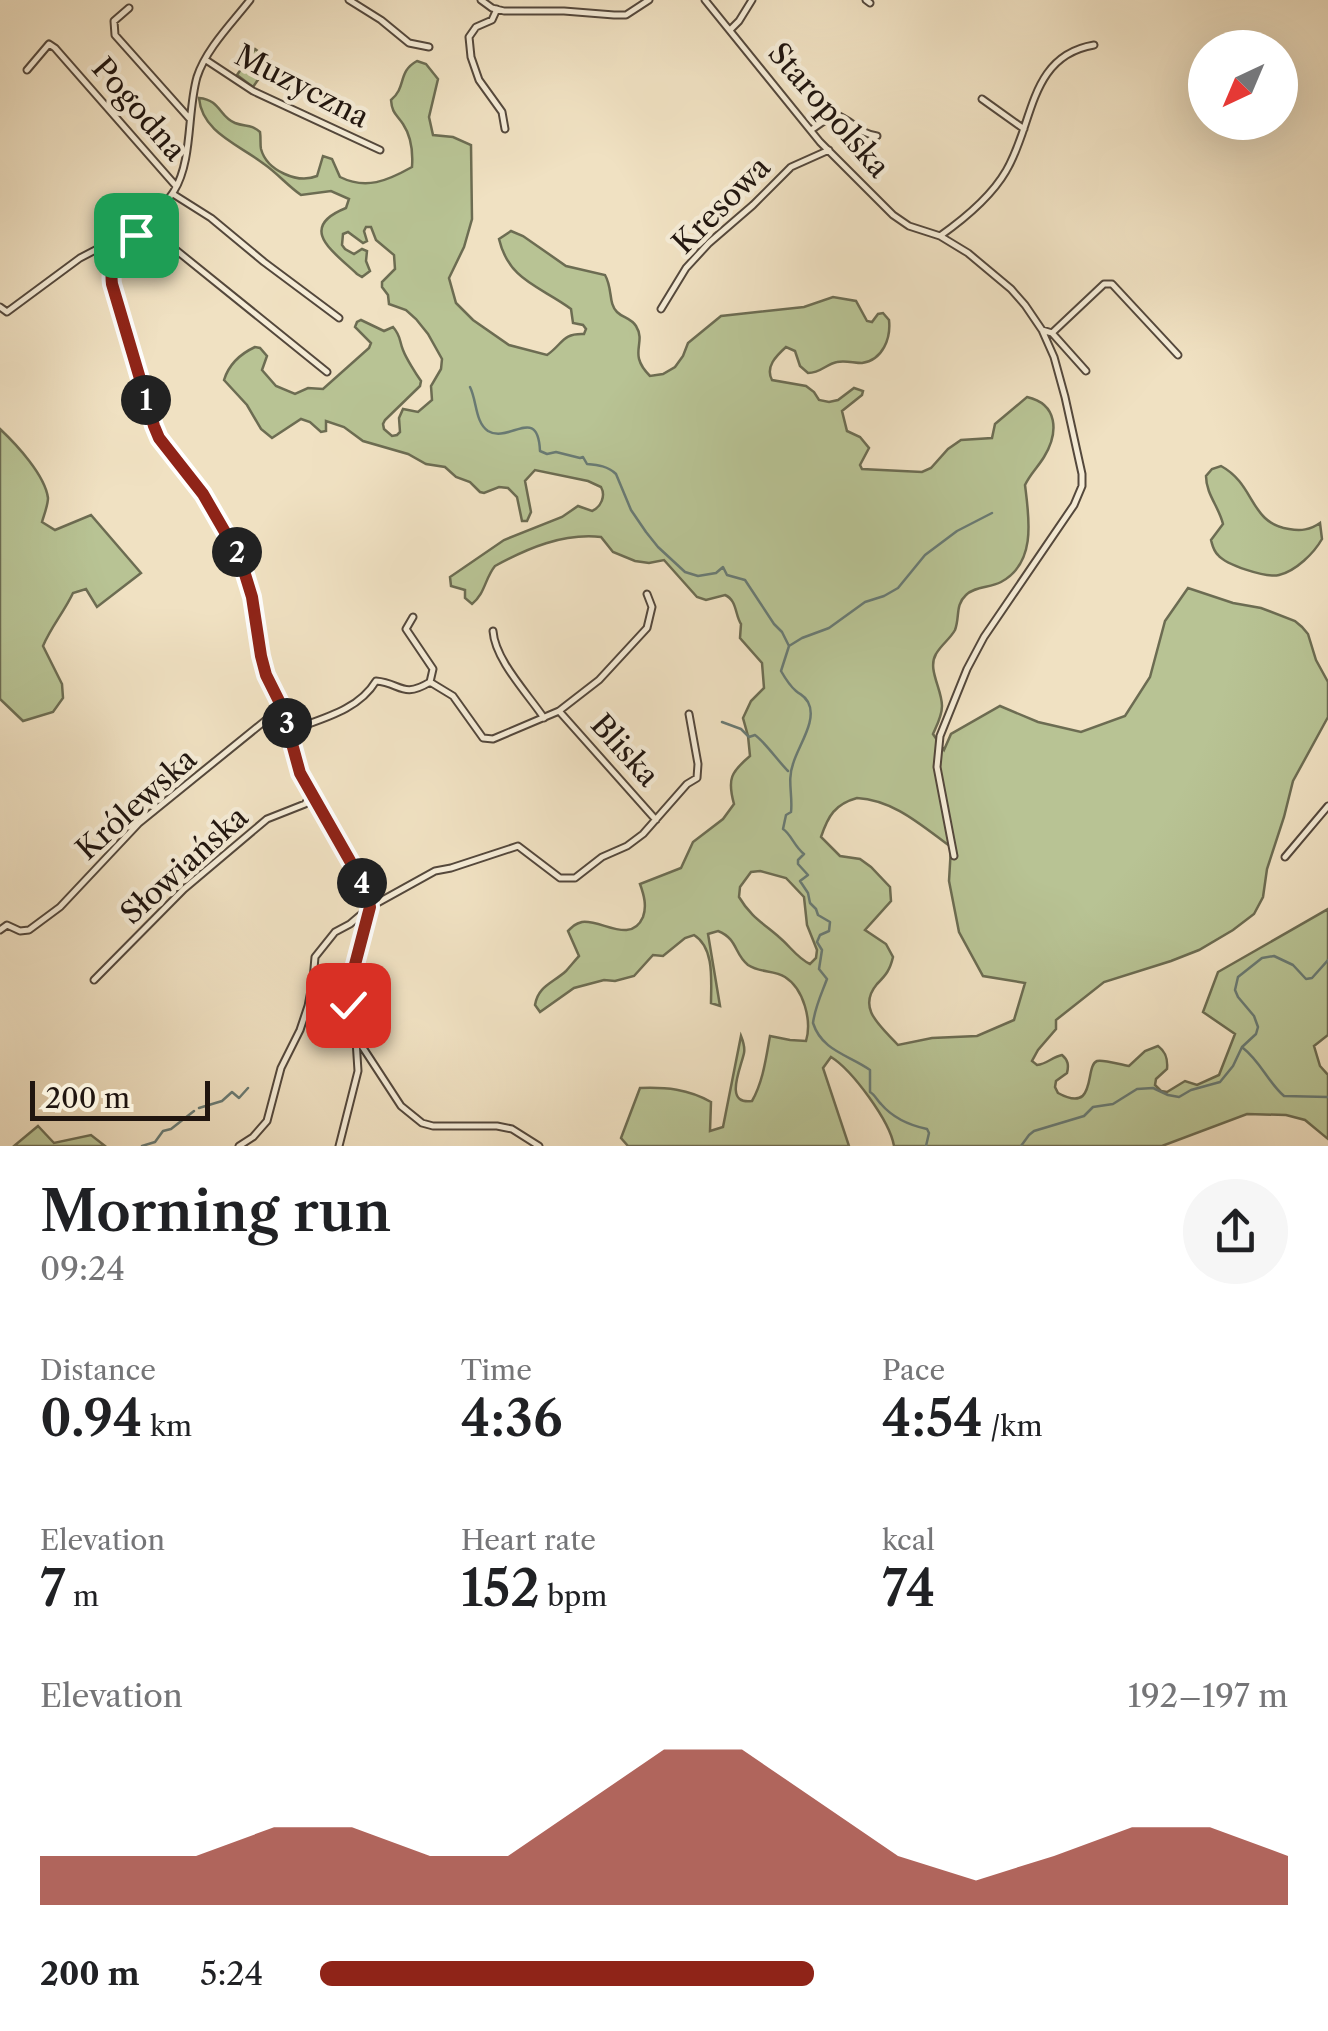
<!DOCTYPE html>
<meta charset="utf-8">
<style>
body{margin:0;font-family:"Libre Caslon Text",serif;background:#f6f6f6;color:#202124;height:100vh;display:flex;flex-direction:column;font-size:38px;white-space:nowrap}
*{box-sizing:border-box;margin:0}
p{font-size:32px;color:#757577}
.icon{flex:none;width:55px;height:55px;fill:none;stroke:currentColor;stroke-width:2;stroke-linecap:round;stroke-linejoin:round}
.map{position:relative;height:1146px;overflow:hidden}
.drawer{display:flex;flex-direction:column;background:#fff;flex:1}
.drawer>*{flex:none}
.needle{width:65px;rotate:224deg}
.fabs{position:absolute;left:1188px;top:30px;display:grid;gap:20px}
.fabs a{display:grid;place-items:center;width:110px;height:110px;border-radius:50%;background:#fff;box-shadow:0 10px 40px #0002;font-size:50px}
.scale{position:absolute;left:30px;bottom:25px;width:180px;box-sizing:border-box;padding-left:10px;border:5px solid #20150f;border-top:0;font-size:28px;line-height:35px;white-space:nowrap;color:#20150f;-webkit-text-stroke:8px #f5ecd7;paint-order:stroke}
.pin{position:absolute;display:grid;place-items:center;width:85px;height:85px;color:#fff;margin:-42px;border-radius:20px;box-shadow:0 5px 15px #0006}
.km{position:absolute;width:50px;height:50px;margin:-25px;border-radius:50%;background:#222;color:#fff;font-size:28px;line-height:50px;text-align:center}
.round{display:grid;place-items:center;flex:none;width:105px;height:105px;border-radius:52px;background:#f6f6f6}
.summary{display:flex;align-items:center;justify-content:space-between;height:170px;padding:0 40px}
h1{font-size:55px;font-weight:600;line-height:75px}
.stats{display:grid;grid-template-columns:repeat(3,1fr);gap:15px;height:170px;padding:10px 40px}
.stats div{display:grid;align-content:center}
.stats b{font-size:50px;font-weight:600}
.stats small{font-size:28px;font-weight:400}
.stats p{font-size:28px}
.chart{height:280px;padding:20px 40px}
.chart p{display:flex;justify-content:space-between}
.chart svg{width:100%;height:180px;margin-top:10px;fill:#8f2418;opacity:.7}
ul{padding:0 40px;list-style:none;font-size:32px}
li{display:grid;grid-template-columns:160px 120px 1fr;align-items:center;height:75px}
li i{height:25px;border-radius:12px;background:#8f2418}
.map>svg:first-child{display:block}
.green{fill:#b8c394;stroke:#6c6c52;stroke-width:2.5;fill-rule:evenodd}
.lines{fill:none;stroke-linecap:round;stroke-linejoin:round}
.stream{stroke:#697a73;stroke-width:2.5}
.street-casing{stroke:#54483c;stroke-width:9}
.street{stroke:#f5ecd7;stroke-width:5}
.route-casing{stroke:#fff;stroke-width:20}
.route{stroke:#8f2418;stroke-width:12}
.labels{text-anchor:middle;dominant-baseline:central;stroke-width:9;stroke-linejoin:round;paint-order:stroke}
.street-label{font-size:30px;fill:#20150f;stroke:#f5ecd7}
</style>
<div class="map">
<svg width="1328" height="1146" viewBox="0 0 1328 1146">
<rect width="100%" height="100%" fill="#f0e1c2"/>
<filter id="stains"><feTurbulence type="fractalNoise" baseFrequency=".002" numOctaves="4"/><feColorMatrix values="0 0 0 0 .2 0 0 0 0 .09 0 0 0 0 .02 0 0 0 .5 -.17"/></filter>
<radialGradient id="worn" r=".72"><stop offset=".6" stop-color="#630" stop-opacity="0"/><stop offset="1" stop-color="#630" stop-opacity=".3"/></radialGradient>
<path class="green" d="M255,49l16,12 -18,26 -16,-12z
M417,61l9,3 12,15 -9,38 4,18 20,2 18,8 1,74 -8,28 -15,31 7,25 17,17 36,25 38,10c16,-11 15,-22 37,-21l2,-5 -3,-4 -10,-2 -2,-14c-31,-23 -62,-28 -72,-70l12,-8 12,5 43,30 39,9c8,14 3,28 12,37 6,6 14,6 19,14 11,18 -9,27 14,50l13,-2 12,-7 8,-11 5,-13 33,-27 83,-9 29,-10 23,4 11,20 5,1 6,-8 5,-1 6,7c2,18 -6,40 -27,43 -8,0 -17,-3 -25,-1 -11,2 -16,11 -29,11l-8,-7 -5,-15 -9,-4c-10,9 -21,20 -14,33l34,6 8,6 5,8 10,2 9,-2 16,-12 9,3 -1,4 -20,16 5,20 13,6 9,11 -9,17 2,4 60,3 9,-4 17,-19 13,-9 31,-2 3,-14 32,-27c31,7 32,35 17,60 -6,10 -14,17 -19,28 4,32 12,78 -24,97 -11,6 -26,4 -35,13 -11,10 -6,22 -11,35 -5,9 -14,15 -19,24 -9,15 6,35 6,52 0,10 -5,19 -9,28l11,16 7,-16 49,-28 38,16 43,10 44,-16 25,-39 15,-56 23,-33 45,15 28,5 34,13 7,6 6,7 8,26 12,22v35l-35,64 -9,36 -17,52 -4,28 -9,17 -21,16 -34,20 -28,11 -67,21 -48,38v9l-18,21 -6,11 5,4c10,-1 15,-8 25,-10 6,5 7,10 5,18l-11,8 -1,6 3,6c40,22 26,-27 39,-32 6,-2 24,4 32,5l16,-15 13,-5c8,6 10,13 9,23l-11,10 -1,6 6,6 6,1 18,-11 12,4 22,-10 16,-41 -32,-22 15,-40 110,-63v126l-14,11 6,20 8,9v64l-23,-19 -19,-5 -39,-1 -85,32h-268c-4,-25 -42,-76 -63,-89l-8,11 26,78h-221l-7,-8 19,-50c26,-1 48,1 71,14l-1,29 13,-4 18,-91c2,5 4,12 3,17 -3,15 -21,52 8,48 11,-19 14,-43 18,-65l20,4 16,1c6,-20 -2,-52 -21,-64 -11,-7 -25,-4 -37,-12 -14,-11 -10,-26 -30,-34l-10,3 12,72 -9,-3c0,-21 4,-55 -17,-68l-9,3 -22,18 -10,-1 -19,21 -19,5 -11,-1 -30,8 -34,24 -5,-7c3,-19 18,-22 31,-34 1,-1 12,-14 13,-15l-11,-25c5,-5 7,-7 14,-9 19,-3 49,23 61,-5 4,-11 1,-22 -3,-33l41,-16 12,-26 30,-23 11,-15c-7,-25 -3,-32 16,-48l-2,-20 -5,-18 8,-17 13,-13 -2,-25 -22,-25 1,-14c-6,-9 -4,-24 -16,-29l-19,5 -9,-3 -33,-37 -15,3 -14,-2 -22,-9 -12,-15c-38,-4 -73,11 -106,29 -10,12 -10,28 -23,38l-7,-6v-8l-14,-4 -1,-9 54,-37 58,-23 16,-11 14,5c9,-4 14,-15 9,-24l-13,-6 -53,-11 -10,11 6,31 -4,9h-5l-5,-24 -9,-9 -9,-1 -15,6 -4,-1 -10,-10 -14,-5 -11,-10 -19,-3 -18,-10 -45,-13 -19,-14 -18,-6v10l-5,1 -11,-10 -9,-3 -29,19 -11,-9 -14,-24 -23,-25c5,-16 16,-26 31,-33l5,1 7,8 -5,14 14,16 19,8 13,-6 15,1 46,-41 2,-5 -16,-16 2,-5 4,-2 23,11 9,-4c8,9 6,13 10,23 3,8 13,24 18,31l-1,5 -35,34 -2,4 1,5 8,7 5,-1 3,-3 -1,-14 4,-9 15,3 14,-12 -1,-14 10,-17 1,-10 -14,-25 -12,-15 -10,-9 -17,-6 -1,-9 -6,-8v-5l13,-13 -1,-14 -18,-15 -5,-13h-5l-2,4 3,10 -4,2 -15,-11 -5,2 -1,11 3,4 9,5 8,-5 5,2 -1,10 4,10 -8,6 -5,-3c-23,-22 -61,-46 -11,-66l3,-9 -18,-8 -30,4c-13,-9 -24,-22 -37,-31 -24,-19 -62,-31 -65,-66 22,2 20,19 36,25 11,4 16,1 25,9 1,6 0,12 1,17 6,22 37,35 56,27l6,-20 9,3 8,18c26,13 47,4 72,-10 1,-14 -1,-31 -9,-43 -7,-10 -11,-11 -12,-24 16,-13 6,-28 26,-39zM857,798c37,2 65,28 94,49l-2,34 10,51 24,44 42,7 -11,37 -37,16 -45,2 -34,7c-16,-18 -42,-36 -21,-61 9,-9 13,-14 16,-27l-7,-13 -21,-14 26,-29 -1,-14 -19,-20 -11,-8 -20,-3 -19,-19c7,-21 14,-33 36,-39zM760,871l26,7 18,19 3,28 10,25 -1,8 -6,6c-13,-6 -20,-18 -31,-27 -15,-13 -29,-21 -40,-40l1,-10 11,-15z
M0,429c16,15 45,46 48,69 0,7 -4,17 -6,24l13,8 36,-15 50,58 -44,34 -11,-18 -13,4c-9,19 -22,34 -30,53l19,38 1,14 -10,14 -30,9 -23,-22z
M1221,466c35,19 28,57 68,63 12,2 21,1 31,-6l2,16c-8,14 -26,32 -43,36 -13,3 -53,-10 -61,-20 -5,-5 -5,-8 -7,-15l12,-16c-4,-17 -17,-30 -17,-48l6,-7z
M38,1126l16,17 37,-8 14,11h-91z"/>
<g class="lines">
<path class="stream" d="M470,387c7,14 5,35 18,44 21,13 50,-27 52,20l7,3 9,-2 24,6 3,-1 4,7c11,1 21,2 29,10l15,36 15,22 12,15 27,25 13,4 18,-3 7,-6 4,8 18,5 29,44 8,8 7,14
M722,722l19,7 8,8 6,-2c9,6 23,26 33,36
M1243,1048c17,13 25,34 41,48l44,1
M199,1108l23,-7 10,-9 7,6 9,-10
M142,1146l13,-4 8,-11 8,-2 23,-18
M926,1146l3,-13 -2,-4c-19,-4 -34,-11 -46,-25 -4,-4 -6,-9 -11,-12v-22c-21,-15 -48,-19 -57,-47 2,-16 8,-28 14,-44l-8,-10 3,-19 -5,-8 3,-7 9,-4 1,-9 -12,-7 -2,-6 -6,-6 -2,-10 -8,-12 8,-6 -10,-11v-4l6,-6c-10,-8 -13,-20 -21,-25l3,-14 5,-3c2,-16 -4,-32 2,-48 5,-18 25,-44 15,-62 -5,-8 -6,-6 -12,-11 -7,-6 -11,-13 -15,-20l8,-25 13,-8 27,-10 36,-26 19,-6 14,-8 27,-33 32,-24 35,-18
M1021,1146l8,-11 5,-4 50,-15 9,-9 20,-3 24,-15 16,-1 15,7 11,2 12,-7 29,-8 13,-16 9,-19 14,-13 2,-7 -4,-11 -16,-19 -3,-7 3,-13 24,-19 12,-2 19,9 13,14 6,-1 16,-18"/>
<g class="street-casing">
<path id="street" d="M250,0c-18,23 -44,49 -53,77 -10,35 -4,83 -23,114 -19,31 -66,54 -62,93l41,142 14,23 36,45 37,64 12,39 9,58 5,20 16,32 17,66 66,116 5,18 -18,70 -4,28 2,16 6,16 45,69 21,17 11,3h64l15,3 27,17
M349,0l32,20 28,23 20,4
M481,0l11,8 12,3h60l50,4h12l23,-15
M705,0l115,142 73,73 16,11 31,10 28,17 43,36 14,16 17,25 12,27 11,40 17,77v12l-8,19 -90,132 -17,32 -27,67 -3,31 17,89
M866,0l4,3
M129,8l-15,13 1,14 74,83
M497,9l-5,11 -16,7 -7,10 2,20 8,23 23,32 3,17
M731,29l8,-8 13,-21
M206,60l47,31 127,59
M27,70l22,-26 6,4 121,138
M982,99l42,30
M811,130l23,-16c21,7 22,19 43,22
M173,194l38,24 53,44 75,56
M145,225l182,147
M940,236c24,-17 51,-39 66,-65 28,-46 22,-115 88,-126
M0,307l7,5 73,-54 48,-25 8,2
M661,309l25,-41 23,-25 44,-38 38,-38 38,-17
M1042,330l10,3 34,38
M1052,333l52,-49h8l66,71
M413,617l-7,12 27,40 -3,13
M493,631c2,29 35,63 51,87
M559,711l97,109
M289,731c31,-12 69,-20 87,-50 25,2 26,18 54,1l23,14 30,42 10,1 66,-28 40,-31 48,-52 5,-21 -5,-13
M1285,857l43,-51
M0,930l7,-5 13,6 9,-1 31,-23 79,-84 143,-116
M94,980l90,-91 83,-70 38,-15 6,-9
M239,1146l14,-9 14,-16 14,-53 19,-38 8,-24 5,-26 2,-23 20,-25 15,-8 20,-17 65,-36 16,-3 67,-22 42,32h15l27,-21 25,-11 16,-12 44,-50 10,-6 1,-14 -9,-50
M339,1146l19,-75 -2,-31"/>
</g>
<use href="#street" class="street"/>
</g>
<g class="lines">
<g class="route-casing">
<path id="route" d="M136,235c-16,15 -27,26 -24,49l42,142 5,12 44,56 37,64 12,39 9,59 5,19 16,32 18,66 66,116 4,18 -18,69 -4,29"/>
</g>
<use href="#route" class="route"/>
</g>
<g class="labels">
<g class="street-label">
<text transform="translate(302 86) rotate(27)">Muzyczna</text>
<text transform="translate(139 109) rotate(49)">Pogodna</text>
<text transform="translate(829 110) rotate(49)">Staropolska</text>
<text transform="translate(721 205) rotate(-45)">Kresowa</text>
<text transform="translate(625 750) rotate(48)">Bliska</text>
<text transform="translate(136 804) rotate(-42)">Królewska</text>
<text transform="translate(184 865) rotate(-42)">Słowiańska</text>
</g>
</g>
<rect width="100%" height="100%" filter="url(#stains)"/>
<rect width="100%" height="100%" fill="url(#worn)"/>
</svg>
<div class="fabs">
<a><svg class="needle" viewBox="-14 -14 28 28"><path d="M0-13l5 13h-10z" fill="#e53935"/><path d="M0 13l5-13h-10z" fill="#757577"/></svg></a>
</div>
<div class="scale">200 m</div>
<div class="pin" style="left:136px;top:235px;background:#1e9e55"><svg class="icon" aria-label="arrive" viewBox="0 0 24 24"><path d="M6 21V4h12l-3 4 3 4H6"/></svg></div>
<div class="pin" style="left:348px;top:1005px;background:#d93025"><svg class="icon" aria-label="check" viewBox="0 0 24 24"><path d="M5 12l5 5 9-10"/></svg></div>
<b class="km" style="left:146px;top:400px">1</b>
<b class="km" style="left:237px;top:552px">2</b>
<b class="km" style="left:287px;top:723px">3</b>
<b class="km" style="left:362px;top:883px">4</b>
</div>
<section class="drawer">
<div class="summary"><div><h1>Morning run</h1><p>09:24</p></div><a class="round"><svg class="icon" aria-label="share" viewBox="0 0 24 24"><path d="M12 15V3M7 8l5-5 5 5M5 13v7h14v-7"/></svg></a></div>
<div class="stats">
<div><p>Distance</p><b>0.94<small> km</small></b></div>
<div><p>Time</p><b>4:36</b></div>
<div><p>Pace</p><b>4:54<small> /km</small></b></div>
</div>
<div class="stats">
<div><p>Elevation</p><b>7<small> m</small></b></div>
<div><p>Heart rate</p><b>152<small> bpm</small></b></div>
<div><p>kcal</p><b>74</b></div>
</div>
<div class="chart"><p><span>Elevation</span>192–197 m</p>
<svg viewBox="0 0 160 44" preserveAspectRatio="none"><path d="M0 44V32L10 32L20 32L30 25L40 25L50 32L60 32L70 19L80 6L90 6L100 19L110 32L120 38L130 32L140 25L150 25L160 32V44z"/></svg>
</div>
<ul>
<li><b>200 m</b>5:24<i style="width:51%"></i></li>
</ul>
</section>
